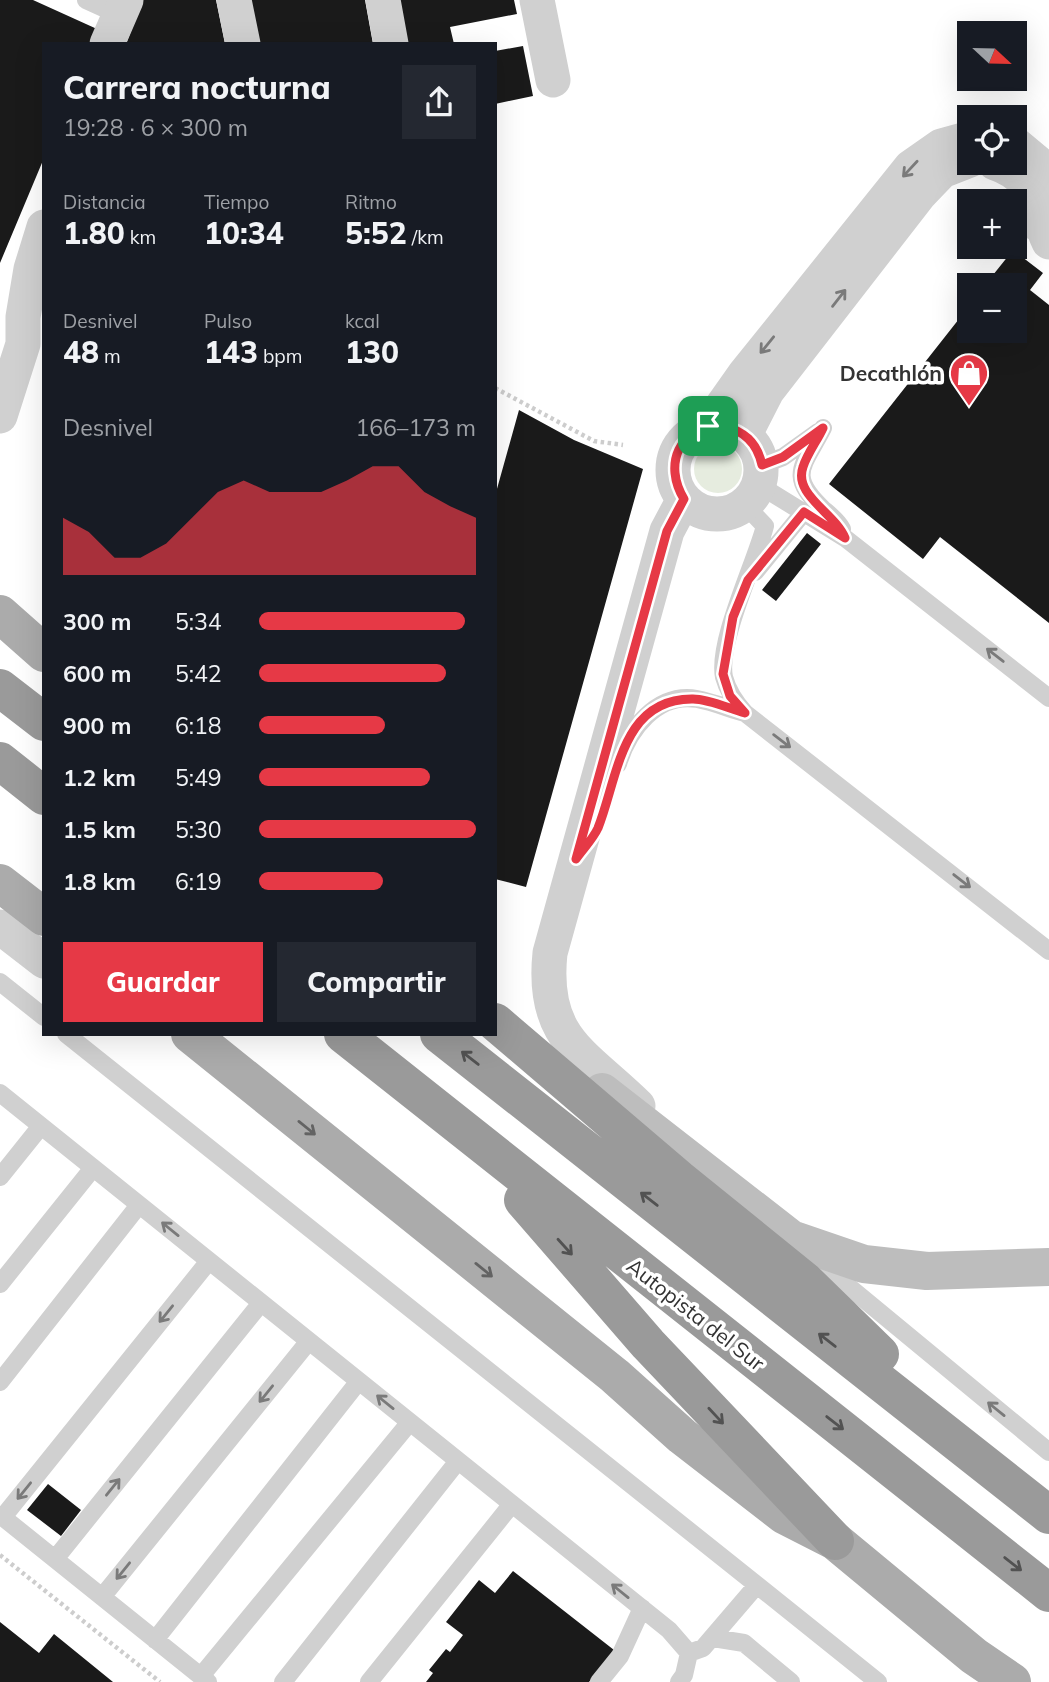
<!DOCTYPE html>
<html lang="es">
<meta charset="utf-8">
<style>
body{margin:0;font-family:Mulish,sans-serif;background:#242831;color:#f1f3f6;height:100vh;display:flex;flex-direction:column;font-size:26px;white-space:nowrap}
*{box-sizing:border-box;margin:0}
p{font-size:23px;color:#9ea1a6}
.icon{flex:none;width:38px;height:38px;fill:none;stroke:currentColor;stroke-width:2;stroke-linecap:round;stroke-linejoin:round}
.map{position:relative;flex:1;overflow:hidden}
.sheet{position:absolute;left:42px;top:42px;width:455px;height:994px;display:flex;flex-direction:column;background:#171b24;border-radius:0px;box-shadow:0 7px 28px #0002}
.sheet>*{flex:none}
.needle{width:46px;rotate:112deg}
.fabs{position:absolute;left:957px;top:21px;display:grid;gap:14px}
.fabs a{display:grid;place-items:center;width:70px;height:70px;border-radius:0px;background:#171b24;box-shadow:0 7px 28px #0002;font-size:35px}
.pin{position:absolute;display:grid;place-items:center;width:60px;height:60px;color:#fff;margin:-30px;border-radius:14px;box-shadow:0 4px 10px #0006}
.round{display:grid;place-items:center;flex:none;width:74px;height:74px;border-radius:0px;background:#242831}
.headline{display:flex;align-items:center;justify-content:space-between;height:119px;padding:0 21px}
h1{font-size:32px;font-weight:800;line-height:52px}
.stats{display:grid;grid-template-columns:repeat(3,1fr);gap:10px;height:119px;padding:7px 21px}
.stats div{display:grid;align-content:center}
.stats b{font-size:30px;font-weight:800}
.stats small{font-size:19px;font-weight:400}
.stats p{font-size:19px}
.chart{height:196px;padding:14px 21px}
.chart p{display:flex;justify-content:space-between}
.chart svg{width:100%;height:126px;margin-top:7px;fill:#e63946;opacity:.7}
.button{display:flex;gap:14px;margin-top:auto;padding:14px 21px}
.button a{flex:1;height:80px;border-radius:0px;background:#e63946;color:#fff;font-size:28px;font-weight:800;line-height:80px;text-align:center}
.button a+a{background:#242831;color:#f1f3f6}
ul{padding:0 21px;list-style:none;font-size:23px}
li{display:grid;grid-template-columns:112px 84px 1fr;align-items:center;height:52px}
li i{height:18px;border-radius:9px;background:#e63946}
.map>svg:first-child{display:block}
.green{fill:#e6ecdf}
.building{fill:#1a1a1a}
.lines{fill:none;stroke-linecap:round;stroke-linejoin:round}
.path{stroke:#cdcdcd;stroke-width:4.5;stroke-dasharray:3.5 3.5;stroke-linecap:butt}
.lane{stroke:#d0d0d0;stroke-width:18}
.street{stroke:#d0d0d0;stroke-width:35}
.secondary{stroke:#bdbdbd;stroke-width:38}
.primary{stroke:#ababab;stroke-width:38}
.highway{stroke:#9a9a9a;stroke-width:38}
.oneway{stroke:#7a7a7a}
.oneway2{stroke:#525252}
.oneway3{stroke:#636363}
.route-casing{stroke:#fff;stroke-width:14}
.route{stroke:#e63946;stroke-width:9}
.labels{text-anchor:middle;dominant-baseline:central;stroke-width:7;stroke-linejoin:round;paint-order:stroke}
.poi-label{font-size:21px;font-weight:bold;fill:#333;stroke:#fff;text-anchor:end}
.street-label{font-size:21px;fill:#333;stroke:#fff}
</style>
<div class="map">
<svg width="1049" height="1682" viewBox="0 0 1049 1682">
<rect width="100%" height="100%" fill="#fff"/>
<path class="green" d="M694 469a24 24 0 1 1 48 0a24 24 0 1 1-48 0Z"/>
<path class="building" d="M0,0h33l64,29 -6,15h-47v114l-44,105z
M143,0h73l9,44h-99z
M251,0h114l8,44h-114z
M395,0h119l3,14 -67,13 4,17h-51z
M523,46l10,50 -38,8v-53z
M1013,250l30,23 -13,17 19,15v318l-109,-86 -17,22 -94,-75 141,-179v26h45v-46h-30z
M519,410l55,30 69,29 -117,418 -31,-8v-383z
M807,533l14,11 -45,57 -14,-11z
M48,1484l33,26 -20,26 -34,-26z
M513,1571l101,79 -25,32h-163l7,-9 -4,-3 17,-21 4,3 13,-17 -17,-13 33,-42 16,13z
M0,1622l39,31 15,-19 59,48h-113z"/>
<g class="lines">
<path class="path" d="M495,388l99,53 29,4
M0,1555l160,127"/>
<path class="lane" d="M86,0l33,15
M1015,224l29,11
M823,428c-20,39 -36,47 0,81 7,6 15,12 19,20
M762,465l21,-8 35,-25
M759,485l86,53 204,160
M745,505l20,21c-10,38 -48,116 -41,151 4,15 11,25 21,36
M755,572l49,-60
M618,764c10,-34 39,-72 79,-65 16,3 33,10 48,14l304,238
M0,982l44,35
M66,1034l691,551 -54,63 -14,5
M0,1093l669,537 20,23
M0,1177l41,-51
M814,1258l235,194
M0,1284l93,-116
M0,1382l139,-177
M0,1515l208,167
M3,1517l206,-256
M55,1559l206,-256
M757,1585l121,97
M102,1597l207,-256
M713,1638l31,5 47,39
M155,1640l204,-259
M201,1676l209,-254
M283,1682l175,-221
M369,1682l143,-178
M599,1682l21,-26 22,-48
M679,1682l5,-7 5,-22"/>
<path class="street" d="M234,0l9,44
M383,0l8,44
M537,0l16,80
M107,44l19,-44
M1015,144l24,20 10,22
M995,163c44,15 37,44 54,79
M0,416l23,-72v-27l8,-48 13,-42
M673 470a44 44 0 1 1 88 0a44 44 0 1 1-88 0Z
M708,426l36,-51 167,-208 30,-21 29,-8
M745,434l22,-43 152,-196 23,-24 28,-11
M0,927l44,34
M638,1106c-54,-53 -97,-67 -88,-153l117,-422 17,-32"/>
<path class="secondary" d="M602,1092l189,147 73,25 63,7 122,-4"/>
<path class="primary" d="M0,614l44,39
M0,883l44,34
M190,1034l425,342 67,60 102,79 51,26 139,115 38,26"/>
<path class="highway" d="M0,688l44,34
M0,761l44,35
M495,1022l184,157 126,102 75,73
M343,1034l706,559
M439,1034l610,481
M523,1200l125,144 187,197"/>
</g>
<defs><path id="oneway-shaft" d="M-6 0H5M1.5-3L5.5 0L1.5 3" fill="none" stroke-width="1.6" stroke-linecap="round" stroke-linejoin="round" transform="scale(1.75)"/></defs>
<g class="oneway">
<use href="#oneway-shaft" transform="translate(910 169) rotate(133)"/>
<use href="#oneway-shaft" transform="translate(839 298) rotate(-52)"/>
<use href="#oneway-shaft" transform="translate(767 345) rotate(129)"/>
<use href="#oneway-shaft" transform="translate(995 655) rotate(-142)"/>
<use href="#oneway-shaft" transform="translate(782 741) rotate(37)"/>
<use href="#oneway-shaft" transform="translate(962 881) rotate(38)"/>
<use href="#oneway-shaft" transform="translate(170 1229) rotate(-141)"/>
<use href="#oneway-shaft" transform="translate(166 1314) rotate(129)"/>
<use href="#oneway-shaft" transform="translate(266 1394) rotate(129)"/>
<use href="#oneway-shaft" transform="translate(385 1402) rotate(-141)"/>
<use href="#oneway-shaft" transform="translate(996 1409) rotate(-141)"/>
<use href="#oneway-shaft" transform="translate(113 1487) rotate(-51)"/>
<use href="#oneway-shaft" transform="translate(24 1491) rotate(129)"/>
<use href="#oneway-shaft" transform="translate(123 1571) rotate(129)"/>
<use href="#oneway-shaft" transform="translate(620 1591) rotate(-141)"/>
</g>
<g class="oneway2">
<use href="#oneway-shaft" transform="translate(470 1058) rotate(-142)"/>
<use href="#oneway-shaft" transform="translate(649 1199) rotate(-142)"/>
<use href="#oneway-shaft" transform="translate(565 1247) rotate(48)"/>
<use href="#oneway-shaft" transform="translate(827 1340) rotate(-142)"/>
<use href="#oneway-shaft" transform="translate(716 1416) rotate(47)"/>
<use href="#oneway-shaft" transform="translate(835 1423) rotate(38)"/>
<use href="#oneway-shaft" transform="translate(1013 1564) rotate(38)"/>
</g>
<g class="oneway3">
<use href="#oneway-shaft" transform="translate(307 1128) rotate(39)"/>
<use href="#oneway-shaft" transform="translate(484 1270) rotate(39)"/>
</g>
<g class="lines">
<g class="route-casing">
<path id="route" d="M721,425c23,6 36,17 41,40l21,-8 40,-29c-6,13 -16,26 -20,39 -10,28 32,46 42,71l-41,-26 -56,68 -15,37 -10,57 7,22 15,17c-15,-4 -36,-14 -52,-14 -72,-1 -75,79 -95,129 -5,11 -15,21 -22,31l91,-328 17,-32c-21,-35 -5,-72 37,-74z"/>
</g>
<use href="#route" class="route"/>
</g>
<defs>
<g id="shop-pin" transform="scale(2.0125)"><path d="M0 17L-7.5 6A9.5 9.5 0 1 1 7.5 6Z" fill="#e63946" stroke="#fff"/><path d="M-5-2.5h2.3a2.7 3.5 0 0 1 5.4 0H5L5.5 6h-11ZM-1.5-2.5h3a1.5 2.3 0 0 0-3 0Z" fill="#fff"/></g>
</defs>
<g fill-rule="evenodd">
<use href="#shop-pin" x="969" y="373"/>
</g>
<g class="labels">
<g class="poi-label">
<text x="942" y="373">Decathlón</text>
</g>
<g class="street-label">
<text transform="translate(696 1314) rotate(38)">Autopista del Sur</text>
</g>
</g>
</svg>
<div class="fabs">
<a><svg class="needle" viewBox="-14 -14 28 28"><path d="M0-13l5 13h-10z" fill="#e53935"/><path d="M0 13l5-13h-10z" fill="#9ea1a6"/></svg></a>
<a><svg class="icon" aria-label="locate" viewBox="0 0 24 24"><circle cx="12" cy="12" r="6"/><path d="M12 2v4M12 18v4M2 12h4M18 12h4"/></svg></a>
<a>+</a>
<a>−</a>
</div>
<div class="pin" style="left:708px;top:426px;background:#1e9e55"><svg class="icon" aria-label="arrive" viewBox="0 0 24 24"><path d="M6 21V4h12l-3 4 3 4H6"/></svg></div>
<section class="sheet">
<div class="headline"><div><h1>Carrera nocturna</h1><p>19:28 · 6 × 300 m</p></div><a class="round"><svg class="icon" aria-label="share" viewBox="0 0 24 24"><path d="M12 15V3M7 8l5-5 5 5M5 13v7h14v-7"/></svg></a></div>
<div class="stats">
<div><p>Distancia</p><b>1.80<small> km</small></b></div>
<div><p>Tiempo</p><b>10:34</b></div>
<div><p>Ritmo</p><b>5:52<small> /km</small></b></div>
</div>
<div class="stats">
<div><p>Desnivel</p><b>48<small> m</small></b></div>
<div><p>Pulso</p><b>143<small> bpm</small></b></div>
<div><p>kcal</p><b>130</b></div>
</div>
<div class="chart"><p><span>Desnivel</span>166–173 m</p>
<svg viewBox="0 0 160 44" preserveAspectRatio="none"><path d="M0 44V24L10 29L20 38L30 38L40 33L50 24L60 15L70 11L80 15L90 15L100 15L110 11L120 6L130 6L140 15L150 20L160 24V44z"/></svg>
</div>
<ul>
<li><b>300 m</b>5:34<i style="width:95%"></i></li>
<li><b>600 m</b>5:42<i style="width:86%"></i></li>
<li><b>900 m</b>6:18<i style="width:58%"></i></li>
<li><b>1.2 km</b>5:49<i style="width:79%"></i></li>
<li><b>1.5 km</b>5:30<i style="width:100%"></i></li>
<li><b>1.8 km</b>6:19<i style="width:57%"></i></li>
</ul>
<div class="button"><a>Guardar</a><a>Compartir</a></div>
</section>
</div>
